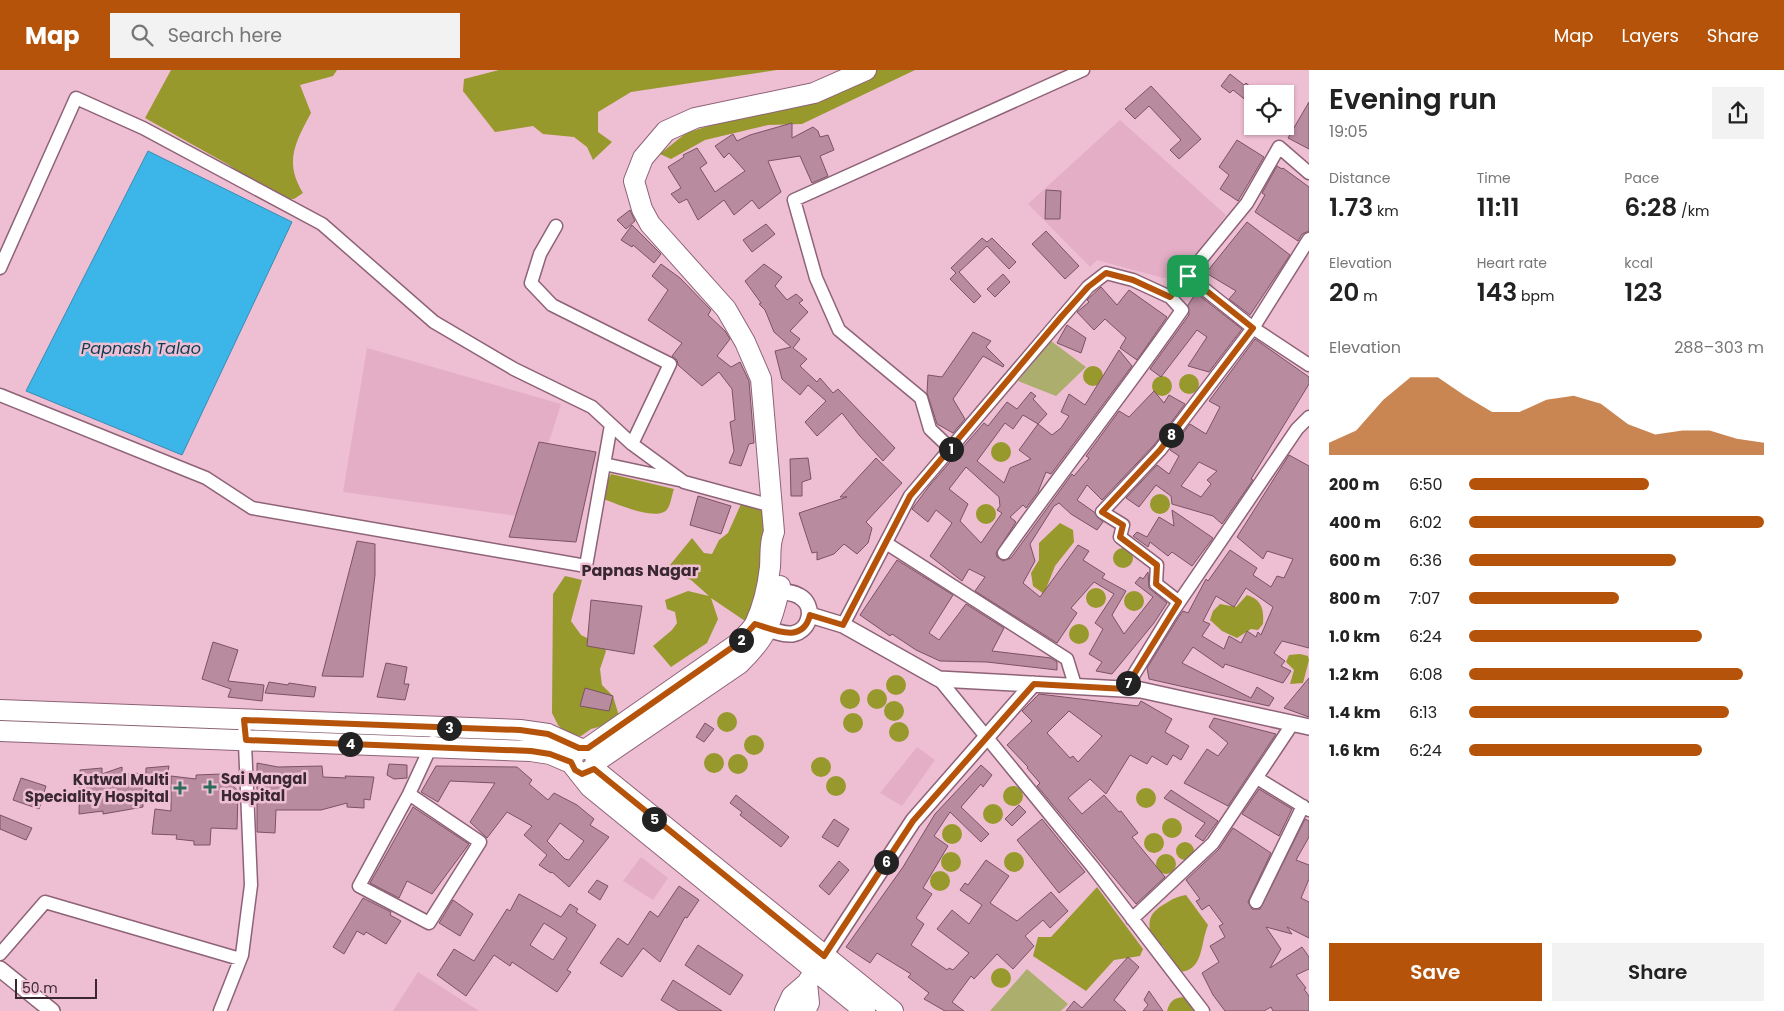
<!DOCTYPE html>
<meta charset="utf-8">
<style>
body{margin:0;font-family:Poppins,sans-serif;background:#f2f2f2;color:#222;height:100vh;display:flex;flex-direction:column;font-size:19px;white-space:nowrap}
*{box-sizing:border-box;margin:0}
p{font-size:16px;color:#767676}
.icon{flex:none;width:28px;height:28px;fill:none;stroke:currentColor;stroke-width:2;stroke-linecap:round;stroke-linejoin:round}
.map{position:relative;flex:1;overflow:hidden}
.details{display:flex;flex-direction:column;background:#fff;width:475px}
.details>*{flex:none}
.fabs{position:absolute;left:1244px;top:15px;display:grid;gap:10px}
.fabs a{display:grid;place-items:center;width:50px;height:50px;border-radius:0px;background:#fff;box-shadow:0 1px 4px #0004;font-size:25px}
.scale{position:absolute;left:15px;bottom:12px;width:82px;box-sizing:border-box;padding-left:5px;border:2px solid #3a2830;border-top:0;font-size:14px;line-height:18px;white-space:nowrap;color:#3a2830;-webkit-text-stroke:4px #eebed3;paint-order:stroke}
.pin{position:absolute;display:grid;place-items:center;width:42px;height:42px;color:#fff;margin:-21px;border-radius:10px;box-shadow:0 2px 8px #0006}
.km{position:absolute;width:25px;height:25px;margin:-12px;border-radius:50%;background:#222;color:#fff;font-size:14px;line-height:25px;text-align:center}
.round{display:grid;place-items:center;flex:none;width:52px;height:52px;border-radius:0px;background:#f2f2f2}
.summary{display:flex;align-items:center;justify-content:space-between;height:85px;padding:0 20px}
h1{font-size:28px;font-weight:600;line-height:38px}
.metrics{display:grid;grid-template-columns:repeat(3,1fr);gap:8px;height:85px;padding:5px 20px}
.metrics div{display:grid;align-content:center}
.metrics b{font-size:25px;font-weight:600}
.metrics small{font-size:14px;font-weight:400}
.metrics p{font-size:14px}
.chart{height:140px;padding:10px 20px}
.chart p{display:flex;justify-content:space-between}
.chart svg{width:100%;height:90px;margin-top:5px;fill:#b45309;opacity:.7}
.button{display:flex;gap:10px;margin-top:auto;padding:10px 20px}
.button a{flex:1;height:58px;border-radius:0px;background:#b45309;color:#fff;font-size:20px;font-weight:600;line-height:58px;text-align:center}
.button a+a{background:#f2f2f2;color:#222}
ul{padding:0 20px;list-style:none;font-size:16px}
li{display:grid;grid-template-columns:80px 60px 1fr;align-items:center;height:38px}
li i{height:12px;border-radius:6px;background:#b45309}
header{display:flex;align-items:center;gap:30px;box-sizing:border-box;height:70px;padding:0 25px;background:#b45309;color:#fff}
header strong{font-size:24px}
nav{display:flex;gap:28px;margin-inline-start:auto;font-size:18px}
.search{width:350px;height:45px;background:#f2f2f2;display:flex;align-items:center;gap:12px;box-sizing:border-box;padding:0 18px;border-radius:0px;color:#767676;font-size:19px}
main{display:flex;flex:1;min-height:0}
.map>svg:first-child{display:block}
.built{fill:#e4aec6}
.green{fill:#abae6c}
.forest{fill:#97992c}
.water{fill:#3cb6e9;stroke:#3b8bb2}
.building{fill:#b98b9f;stroke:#7c5265;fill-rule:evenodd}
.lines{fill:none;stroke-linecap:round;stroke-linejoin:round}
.minor-casing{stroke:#8e6377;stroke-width:15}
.tertiary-casing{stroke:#8e6377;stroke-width:18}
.primary-casing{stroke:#8e6377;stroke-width:22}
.minor{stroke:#fff;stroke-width:12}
.tertiary{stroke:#fff;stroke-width:15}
.primary{stroke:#fff;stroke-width:20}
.route-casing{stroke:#fff;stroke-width:10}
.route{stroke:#b45309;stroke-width:6}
.poi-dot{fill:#2c6b58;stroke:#eebed3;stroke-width:2}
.labels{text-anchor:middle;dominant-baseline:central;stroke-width:5;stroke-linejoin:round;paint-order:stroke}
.poi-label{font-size:15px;font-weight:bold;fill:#3a2830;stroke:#eebed3;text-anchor:start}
.water-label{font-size:16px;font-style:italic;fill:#093d52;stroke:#eebed3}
.neighbourhood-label{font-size:16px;font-weight:bold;fill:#3a2830;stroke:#eebed3}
</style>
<header>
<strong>Map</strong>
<div class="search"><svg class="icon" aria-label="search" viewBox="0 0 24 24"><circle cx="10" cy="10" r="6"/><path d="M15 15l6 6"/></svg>Search here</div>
<nav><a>Map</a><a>Layers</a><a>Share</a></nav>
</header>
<main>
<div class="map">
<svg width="1309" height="941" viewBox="0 0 1309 941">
<rect width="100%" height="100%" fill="#eebed3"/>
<path class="built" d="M1120,50l106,95 -40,54 -10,8 -13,1 -66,-18 -7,7 -62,-63z
M367,278l194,56 -36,113 -182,-25z
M917,677l18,13 -33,46 -22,-13z
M641,787l27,21 -15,22 -30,-19z
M418,902l61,39h-86z"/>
<path class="green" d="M1051,271l35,26 -30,29 -38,-15z
M1027,899l41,35 -7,7h-71z"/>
<path class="forest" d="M171,0h166l-4,6 -33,9 11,28c-16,30 -27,49 -8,80l-9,6 -21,-1 -44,-33 -84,-47z
M499,0h278l-146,22 -33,20v20l14,10 -19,18 -6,-13 -13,-10 -31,-3 -10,-8 -38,6 -32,-41 1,-12z
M869,0h46l-113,54 -34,1 -63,15 -34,19 -11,-5 26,-21 58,-18z
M1083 306a10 10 0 1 1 20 0a10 10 0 1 1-20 0Z
M1179 314a10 10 0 1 1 20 0a10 10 0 1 1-20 0Z
M1152 316a10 10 0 1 1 20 0a10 10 0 1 1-20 0Z
M991 382a10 10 0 1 1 20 0a10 10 0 1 1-20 0Z
M611,404l63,15c-2,5 -3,14 -6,19 -9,16 -55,-6 -70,-11z
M1150 434a10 10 0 1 1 20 0a10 10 0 1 1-20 0Z
M741,434l17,2 13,20 -23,97 -37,-25 7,21 -11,24 -36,24 -18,-21 19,-16 5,-7 -2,-11 -8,-3 -2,-9 23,-9 21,5 -18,-16 -25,-10 26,-32 12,15 8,1 7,-14 9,-7z
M976 444a10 10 0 1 1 20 0a10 10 0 1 1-20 0Z
M1060,453l13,7 1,12 -19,24 -11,28 -11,-8 -2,-13 8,-13v-17z
M1113 488a10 10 0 1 1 20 0a10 10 0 1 1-20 0Z
M565,506l17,4 -11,41 10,14 22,11 3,5 -6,18 2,16 11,11 6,20 -13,9 -15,4 -10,7 -13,-1 -10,-10 -6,-12 1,-119z
M1086 528a10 10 0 1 1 20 0a10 10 0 1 1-20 0Z
M1124 531a10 10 0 1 1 20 0a10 10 0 1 1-20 0Z
M1247,525c15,5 17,14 16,29l-5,6 -7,-1 -14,9 -15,-7 -12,-11 3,-9 7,-7 16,3z
M1069 564a10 10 0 1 1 20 0a10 10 0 1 1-20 0Z
M1300,584l8,2 1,4 -6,23 -13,1 4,-14 -8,-8 3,-7z
M886 615a10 10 0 1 1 20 0a10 10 0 1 1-20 0Z
M867 629a10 10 0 1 1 20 0a10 10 0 1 1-20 0Z
M840 629a10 10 0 1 1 20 0a10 10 0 1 1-20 0Z
M884 641a10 10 0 1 1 20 0a10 10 0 1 1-20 0Z
M717 652a10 10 0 1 1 20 0a10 10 0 1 1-20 0Z
M843 653a10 10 0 1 1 20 0a10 10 0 1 1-20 0Z
M889 662a10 10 0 1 1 20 0a10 10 0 1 1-20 0Z
M744 675a10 10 0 1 1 20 0a10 10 0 1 1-20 0Z
M704 693a10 10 0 1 1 20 0a10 10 0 1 1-20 0Z
M728 694a10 10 0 1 1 20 0a10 10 0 1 1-20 0Z
M811 697a10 10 0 1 1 20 0a10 10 0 1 1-20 0Z
M826 716a10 10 0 1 1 20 0a10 10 0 1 1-20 0Z
M1003 726a10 10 0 1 1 20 0a10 10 0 1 1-20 0Z
M1136 728a10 10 0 1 1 20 0a10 10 0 1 1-20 0Z
M983 744a10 10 0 1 1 20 0a10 10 0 1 1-20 0Z
M1162 758a10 10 0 1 1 20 0a10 10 0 1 1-20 0Z
M942 764a10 10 0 1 1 20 0a10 10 0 1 1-20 0Z
M1144 773a10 10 0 1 1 20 0a10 10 0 1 1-20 0Z
M1176 781a9 9 0 1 1 18 0a9 9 0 1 1-18 0Z
M941 792a10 10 0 1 1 20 0a10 10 0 1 1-20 0Z
M1004 792a10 10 0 1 1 20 0a10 10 0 1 1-20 0Z
M1156 794a10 10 0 1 1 20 0a10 10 0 1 1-20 0Z
M930 811a10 10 0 1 1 20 0a10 10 0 1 1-20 0Z
M1097,817l46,62 -3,7 -26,4 -28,31 -53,-35 5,-19h13z
M1186,825l22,30c-8,19 -4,45 -28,47l-17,-26 -12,-8c-4,-20 -1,-26 17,-36 6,-4 11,-6 18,-7z
M991 908a10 10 0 1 1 20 0a10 10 0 1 1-20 0Z
M1184,927l12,14h-29c3,-10 6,-13 17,-14z"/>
<path class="water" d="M148,81l144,71 -110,233 -156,-64z"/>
<path class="building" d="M1230,4l14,11 2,-2 6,5v17l-19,-15 -3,3 -9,-7z
M1151,16l50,53 -22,20 -9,-9 11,-10 -32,-34 -14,13 -10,-10z
M1309,32v47l-21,-11z
M792,53v15l21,-11 5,4 2,6 8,-2 6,15 -14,6 8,20 -16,7 -12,-27 -32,5 13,31 -22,17 -7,-9 -18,15 -10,-15 -26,20 -11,-21 -8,4 -8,-9 10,-6 -13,-21 16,-10 -1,-2 14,-7 10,15 -7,5 15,24 30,-21 -16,-18 -5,5 -9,-12 18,-12 4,7 13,-6z
M1237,70l27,17 -26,44 -18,-12 9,-14 -10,-8z
M1277,96l5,3 1,-1 26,19v44l-7,3 -4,7 -43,-29 10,-17 -3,-2z
M1046,120l15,1 -1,28h-15z
M630,140l5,11 -9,8 -9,-9z
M1247,152l43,33 -40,60 -21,-16 7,-8 -30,-18z
M766,154l9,10 -23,18 -9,-12z
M632,155l29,29 -7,9 -21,-18 -1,2 -11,-7z
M1046,161l33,35 -14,13 -33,-35z
M982,168l5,4 5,-4 24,24 -7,7 -22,-23 -28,26 22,24 -7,7 -24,-24 6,-6 -5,-5z
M661,194l19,14 31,32 -3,5 17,16 5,8 -13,17 14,11 9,-5 9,19 5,62 -5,1 -8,22 -12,-3 5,-12 -4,-29 5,-2 -3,-31 -13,-17 -17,14 -24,-21 -1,-5 -5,-4 10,-13 -34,-23 20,-30 -16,-14z
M764,194l18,13 -7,9 12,14 9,-6 7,6 -4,3 9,9 -18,19 10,8 -7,9 14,11 -7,7 17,16 3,-4 13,15 5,-4 57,59 -12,13 -24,-26 -17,-22 -25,23 -12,-14 21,-21 -18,-16 -8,10 -18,-16 -7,-28 16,-4 -17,-15 -9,-22 -6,-6 2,-1 -16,-22z
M1003,204l7,8 -15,15 -8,-8z
M1101,217l16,18 12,-15 38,27 -30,43 -17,-12 6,-10 -21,-19 -11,11 -17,-18 12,-10 -2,-2z
M1196,223l46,36 -33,43 -21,-6 19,-29 -10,-7 -36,47 -11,-8 39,-54 -1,-10z
M1067,255l19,13 -5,15 -24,-10z
M973,262l18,9 -5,6 18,18 -1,2 -20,-11 -30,43 12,20 -12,14 -16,-9 -10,-31 1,-18 14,2z
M1255,269l54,38v7l-58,95 2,1 -31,44 -9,-8 -41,-12 -1,-8 -15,-11 -17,22 -13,-9 31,-33 12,9 10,-18 -9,-6 20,-26 16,10 14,-27 -11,-6zM1199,392l18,9 -10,9 4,4 -10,13 -20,-11z
M1119,280l13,16 -81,108 -5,-2 -8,20 -12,16 -3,-3 -13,12 6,5 -20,31 1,4 6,4 8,-3 61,-84 2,2 15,-18 -3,-2 33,-45 10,6 25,-26 10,12 5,-8 16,9 -31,41 -52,55 -15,-15 -10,15 17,12 9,10 -6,8 -26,-16 -12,-11 -5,3 -24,38 5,17 -12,22 17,14 38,-52 11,6 -6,9 22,14 -3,4 24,13 -14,24 12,19 29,-37 -18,-14 5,-6 3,2 5,-7 1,16 18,15 -13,20 -42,51 -16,-3 6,-9 -13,-8 14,-25 -8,-6 19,-29 -20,-12 -23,26 6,5 -20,30 -82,-52 10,-14 -16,-8 -7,12 -32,-25 22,-33 -16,-13 -8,12 -16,-13 18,-24 54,-62 4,3 19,-24 10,7 14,-17 5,4 -3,3 14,15 -9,10 14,11 9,-7 8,-12 -8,-4 8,-18 16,11zM1023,345l15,9 -19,26 12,9 -21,9 -6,15 -27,-22 28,-38 8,6zM966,397l33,30 1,9 -3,4 5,3 -21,30 -21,-22 8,-17 -19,-15z
M539,372l57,10 -20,90 -67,-5z
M1289,385l20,11v182l-27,-7 -8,12 11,8 -4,5 10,5 -8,12 -58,-19 -2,4 -30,-21 -11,16 69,35 6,-11 17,11 -5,8 -120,-27 -2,-11 31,-50 5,-7 5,2 18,-34 2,2 22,-31 27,18 -4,7 18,12 6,-11 7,2 9,-19 -26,-8 -4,8 -26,-22zM1246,518l27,19 -12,28 -3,-3 -2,5 -9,-6 -6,12 -12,-7 -5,13 -22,-13 8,-12 -7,-3 13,-25 18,11z
M808,388l3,21 -9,3v14h-11l-1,-37z
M876,388l26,25 -36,39 6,6 -4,15 -11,11 -13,-10 -10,10 -17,6v-8l-5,1 -13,-40 48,-16h-7z
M698,426l33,10 -10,28 -31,-9z
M1172,440l41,28 -21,28 -20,-14 -4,4 -18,-14 -2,5 -15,-11 4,-4 10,5 12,-20 15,9z
M357,471l18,3v31l-12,102 -41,-1z
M897,490l56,35 -24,38 10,7 27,-36 38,24 -12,23 59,7 6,4v8l-70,-8 -47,-1 -24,-11 -24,-16 -2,2 -30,-21z
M591,530l51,6 -8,48 -47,-8z
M213,572l25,8 -10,31 36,4 -2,16 -34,-4 3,-8 -29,-10z
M386,593l21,4 -3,17h5l-4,16 -28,-3z
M1309,608v39l-25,-9z
M269,612l19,3 1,-2 27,4 -2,10 -49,-4z
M585,618l28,8 -4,15 -29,-5z
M1039,624l99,12 3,-5 31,18 -7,13 24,14 -8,14 -8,-5 -6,10 -15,-9 -5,8 -17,-9 -24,39 -16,-15 -22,19 14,16 22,-19 15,17 2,-1 17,22 -6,4 33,40 -29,27 -99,-118 3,-3 -13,-15 1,-1 -21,-22 25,-24 -10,-10zM1069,641l33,25 -24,26 -5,-6 -3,2 -23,-25z
M1214,648l62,16 -48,72 -44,-23 23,-34 11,7 10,-13 -19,-16z
M705,653l9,6 -10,13 -8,-5z
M257,693l21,4 44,-1 1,11 23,1 -1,-2 29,1 -4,23 -6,-1v9l-17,-1v-4l-26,7h-45l-1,23 -18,-1z
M389,694l18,1v13l-13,1 -7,-4z
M981,695l11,10 -9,12 -2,-3 -20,23 28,27 -8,8 -31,-30 -16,24 14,10 -25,42 9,6 -16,24 8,6 -13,21 36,25 2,-2 4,2 16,-17 -32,-24 15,-19 17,14 13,-19 -22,-15 5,-7 3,2 18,-25 23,16 -19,27 27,18 34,-29 17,19 -18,17 -7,-8 -18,16 9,10 -21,23 -16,-15 -23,25 -3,-3 -19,26 12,9h-19l-21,-12 5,-6 -21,-16 3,-3 -34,-21 -7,10 -24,-16 57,-80 32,-53z
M169,696l-2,13 -25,4 1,24 -40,7v-3l-24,3 1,-44 22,-2v6l20,-7v7l24,-1v-5z
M436,696l81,1 15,13 -3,4 19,16 6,-7 23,12 17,14 -4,6 19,12 -40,50 -17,-15 -1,1 -12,-8 8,-10 -23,-20 8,-9 -25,-14 -20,26 -17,-16 25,-39 -45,-2 -12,21 -17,-10zM560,753l24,18 -15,19 -4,-1 -18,-18z
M222,704l16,17 -1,38 -26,-1 -1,17h-16v-4l-18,-2 1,-4 -25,-1 3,-25 16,2v-35l25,3v-4z
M21,708l25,8 -7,23 -26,-9z
M1259,719l33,20 -13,27 -37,-22z
M1171,720l47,31 -15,20 -8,-5 10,-13 -41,-25z
M736,725l53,42 -8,10 -41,-32 2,-3 -12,-9z
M1019,735l7,7 -14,14 -7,-7z
M413,737l56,37 -37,50 -25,-13 -8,17 -29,-15z
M0,745l32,13 -6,12 -26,-11z
M834,749l15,10 -11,18 -16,-10z
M1042,749l43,53 -26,21 -42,-53z
M1305,749l4,2v16l-13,23 13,5v14l-8,19 8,4v36l-22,-11 5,7 -26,-7 15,22 -11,19 32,-21 7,10v12l-13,6 10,13 -2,1 5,7v15h-36l-2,-4 -7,4h-39l-12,-16 -11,-22 17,-11 -9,-16 15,-9 -6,-11 4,-2 -14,-19 -7,5 -6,-9 4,-2 -14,-19 33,-31 14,-21 38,25 -23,49 4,7h8z
M839,791l10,9 -20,25 -10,-9z
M597,810l11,6 -8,14 -12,-8z
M679,816l20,14 -12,18 -2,-1 -25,45 -17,-14 -21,29 -22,-14 18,-25 10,7 22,-34 8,6z
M519,824l42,23 9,-13 8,5 -2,3 20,13 -29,45 4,2 -14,20 -45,-30 -2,4 -16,-11 -28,41 -29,-21 17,-26 20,12 33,-52 3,2zM544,853l23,15 -14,22 -23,-15z
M363,828l28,14 -1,3 11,6 -15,23 -20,-12 -2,3 -7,-4 -13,23 -11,-7z
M453,830l20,14 -13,22 -21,-13z
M698,875l45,30 -13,20 -45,-30z
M1128,887l11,10 -25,33 12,11h-60l8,-10 8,7z
M673,910l49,31h-43l-18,-11z
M1149,921l14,20h-20l5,-6 -4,-5z"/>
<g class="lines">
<g class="minor-casing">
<path id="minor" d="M556,156l-16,28 -9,29 21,22 118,59 -38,80
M1309,169l-56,89 56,37
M0,198l76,-170 67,30 179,96 112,98 80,47 78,38 40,37 52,38 88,24
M0,325l206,83 46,30 334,58 25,-141
M951,379l-21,-20 -9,-31 -82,-68 -23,-52 -22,-78 289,-130
M604,394l75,16
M886,473l181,116 7,23
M1004,483c58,-82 121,-161 178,-243l-12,-13
M1179,532l-23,-18 1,-19 -37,-28 3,-12 -21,-13 58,-62 93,-122 -65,-52
M843,555l67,-129 178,-209 18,-14 27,7 37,17 77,-94 32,-56 30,26
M939,609l153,187 111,145
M1125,619l46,-75 126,-185 12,-12
M1257,708l52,32
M409,724l71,48 -51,81 -70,-37 50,-92 24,-52
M1256,832l47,-96
M1132,849l81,-76 80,-120
M0,884l45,-52 195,57
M220,941l22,-56 9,-70 -7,-165"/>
</g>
<g class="tertiary-casing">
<path id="tertiary" d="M810,545l33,10 96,54 202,11 168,37
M759,555c10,4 22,10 33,9 19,-3 24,-29 7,-38 -8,-5 -21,-4 -30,-5
M825,885l88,-134 120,-137
M0,899l52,42"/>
</g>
<g class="primary-casing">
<path id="primary" d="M0,640l520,20 28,4 31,14
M0,661l531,20 19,3 21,9
M588,678l149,-104c6,-6 14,-13 18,-20 8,-17 13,-39 15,-57 1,-13 -1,-23 4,-35l-13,-153 -16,-37 -19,-33 -76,-85 -8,-15 -8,-28 9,-23 23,-27 29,-13 119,-25 52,-23
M597,691l142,-97c27,-26 33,-41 41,-78
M594,699l299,242
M578,702l8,1 10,-7 -1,-13 -7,-5 -13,3 -4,12 19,24 275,224
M785,941l7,-15 15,-13 15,-24
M805,941l4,-8 -2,-20"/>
</g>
<use href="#minor" class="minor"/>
<use href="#tertiary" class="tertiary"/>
<use href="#primary" class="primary"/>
</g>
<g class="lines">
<g class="route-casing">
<path id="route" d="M1106,203l27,7 37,17 18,-21 65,52 -93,122 -58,62 21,13 -3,12 37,28 -1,19 23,18 -54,87 -91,-5 -121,137 -89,135 -230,-187 -12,5 -7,-4 -4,-8 -21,-8 -19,-3 -285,-11 -2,-20 276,10 28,4 31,14h9l149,-104 18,-20c20,6 48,20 55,-9l33,10 67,-129 152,-180 26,-29z"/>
</g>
<use href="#route" class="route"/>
</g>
<g class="poi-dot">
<path d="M207.5 709.5h5v5h5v5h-5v5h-5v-5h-5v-5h5z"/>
<path d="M177.5 710.5h5v5h5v5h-5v5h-5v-5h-5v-5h5z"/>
</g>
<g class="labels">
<g class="poi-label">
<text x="221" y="708">Sai Mangal<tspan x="221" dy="17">Hospital</tspan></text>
<text x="169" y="709" text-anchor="end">Kutwal Multi<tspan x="169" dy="17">Speciality Hospital</tspan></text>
</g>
<g class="water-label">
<text x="141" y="278">Papnash Talao</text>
</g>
<g class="neighbourhood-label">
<text x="640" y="500">Papnas Nagar</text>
</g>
</g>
</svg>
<div class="fabs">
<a><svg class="icon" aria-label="locate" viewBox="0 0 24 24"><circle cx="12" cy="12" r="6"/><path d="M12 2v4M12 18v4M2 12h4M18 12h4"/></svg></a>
</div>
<div class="scale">50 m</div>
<div class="pin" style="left:1188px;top:206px;background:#1e9e55"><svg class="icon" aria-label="arrive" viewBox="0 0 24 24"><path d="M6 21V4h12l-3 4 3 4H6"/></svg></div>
<b class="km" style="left:951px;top:379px">1</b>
<b class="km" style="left:741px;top:570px">2</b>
<b class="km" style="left:449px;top:658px">3</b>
<b class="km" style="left:350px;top:674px">4</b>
<b class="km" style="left:654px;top:749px">5</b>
<b class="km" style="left:886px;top:792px">6</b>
<b class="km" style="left:1128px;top:613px">7</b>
<b class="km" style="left:1171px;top:365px">8</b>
</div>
<section class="details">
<div class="summary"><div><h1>Evening run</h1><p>19:05</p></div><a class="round"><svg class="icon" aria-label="share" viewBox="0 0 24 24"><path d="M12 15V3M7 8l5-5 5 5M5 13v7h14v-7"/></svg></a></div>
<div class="metrics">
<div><p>Distance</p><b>1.73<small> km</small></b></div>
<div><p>Time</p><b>11:11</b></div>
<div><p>Pace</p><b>6:28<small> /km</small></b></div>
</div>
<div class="metrics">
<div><p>Elevation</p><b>20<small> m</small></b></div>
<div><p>Heart rate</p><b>143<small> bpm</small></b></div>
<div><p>kcal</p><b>123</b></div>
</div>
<div class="chart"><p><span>Elevation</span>288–303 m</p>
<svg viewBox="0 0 160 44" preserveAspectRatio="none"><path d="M0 44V38L10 32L20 17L30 6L40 6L50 15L60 23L70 23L80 17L90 15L100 19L110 29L120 34L130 32L140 32L150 36L160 38V44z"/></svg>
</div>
<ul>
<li><b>200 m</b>6:50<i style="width:61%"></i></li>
<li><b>400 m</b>6:02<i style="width:100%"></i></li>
<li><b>600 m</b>6:36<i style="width:70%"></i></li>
<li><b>800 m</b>7:07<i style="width:51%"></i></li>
<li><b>1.0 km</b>6:24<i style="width:79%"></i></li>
<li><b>1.2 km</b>6:08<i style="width:93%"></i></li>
<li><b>1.4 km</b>6:13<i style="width:88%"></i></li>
<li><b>1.6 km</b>6:24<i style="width:79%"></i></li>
</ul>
<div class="button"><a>Save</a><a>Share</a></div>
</section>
</main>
